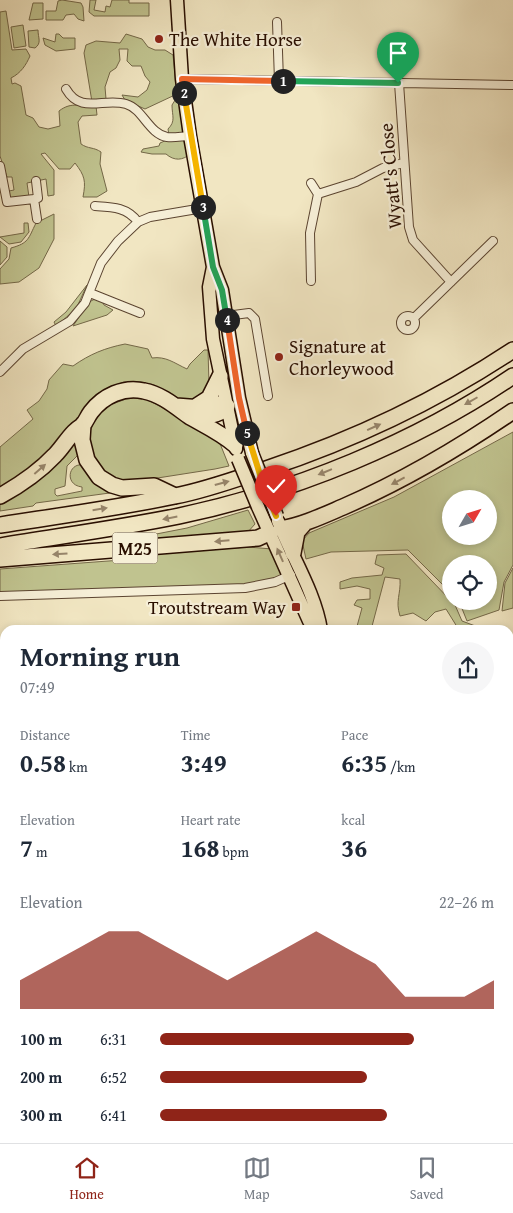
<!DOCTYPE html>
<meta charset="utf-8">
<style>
body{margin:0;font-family:"Gentium Book Plus",serif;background:#f6f6f7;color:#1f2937;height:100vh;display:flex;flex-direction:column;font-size:19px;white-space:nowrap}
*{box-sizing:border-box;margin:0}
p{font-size:16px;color:#747a83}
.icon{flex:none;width:28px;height:28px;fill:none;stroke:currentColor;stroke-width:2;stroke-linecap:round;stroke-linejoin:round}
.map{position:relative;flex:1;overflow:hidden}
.drawer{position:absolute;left:0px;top:625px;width:514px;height:519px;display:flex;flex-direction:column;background:#fff;border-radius:15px 15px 0 0;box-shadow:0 2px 8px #0003}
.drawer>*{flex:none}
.needle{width:32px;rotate:51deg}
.tools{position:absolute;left:442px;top:490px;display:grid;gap:10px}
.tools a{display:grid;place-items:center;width:55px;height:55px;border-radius:50%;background:#fff;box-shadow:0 2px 8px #0003;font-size:25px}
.pin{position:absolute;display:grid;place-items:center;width:42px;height:42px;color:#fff;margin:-51px -21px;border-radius:50% 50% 50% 0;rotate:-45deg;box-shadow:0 0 5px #0007}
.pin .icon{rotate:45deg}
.km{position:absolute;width:25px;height:25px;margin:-12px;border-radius:50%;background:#222;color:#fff;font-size:14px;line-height:25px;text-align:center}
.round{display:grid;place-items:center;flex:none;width:52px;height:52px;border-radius:26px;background:#f6f6f7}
.summary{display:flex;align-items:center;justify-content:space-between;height:85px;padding:0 20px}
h1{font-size:28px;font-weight:800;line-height:38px}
.figures{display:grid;grid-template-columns:repeat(3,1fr);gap:8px;height:85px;padding:5px 20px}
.figures div{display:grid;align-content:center}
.figures b{font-size:25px;font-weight:800}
.figures small{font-size:14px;font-weight:400}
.figures p{font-size:14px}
.chart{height:140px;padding:10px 20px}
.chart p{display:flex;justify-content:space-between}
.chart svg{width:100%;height:90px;margin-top:5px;fill:#8f2418;opacity:.7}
ul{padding:0 20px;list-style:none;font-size:16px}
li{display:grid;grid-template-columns:80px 60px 1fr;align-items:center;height:38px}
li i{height:12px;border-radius:6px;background:#8f2418}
.menu{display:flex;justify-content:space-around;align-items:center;height:70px;border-top:1px solid #e0e1e3;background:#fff;font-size:14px;color:#747a83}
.menu a{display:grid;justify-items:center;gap:2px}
.menu .current{color:#8f2418}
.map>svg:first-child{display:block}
.green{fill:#c0c38f;stroke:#746848;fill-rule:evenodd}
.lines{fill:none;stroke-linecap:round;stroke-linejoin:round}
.street-casing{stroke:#5b4430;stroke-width:10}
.primary-casing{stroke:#290e00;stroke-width:15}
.highway-casing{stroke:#290e00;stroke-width:18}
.street{stroke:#f6efd7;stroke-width:8}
.primary{stroke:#f1e6c2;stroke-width:12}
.highway{stroke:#f1e6c2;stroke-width:15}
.primary-bridge-casing{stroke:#290e00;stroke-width:15;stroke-linecap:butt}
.primary-bridge{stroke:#f1e6c2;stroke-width:12}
.oneway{fill:#97856b}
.split-1-casing{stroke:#fff;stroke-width:10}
.split-2-casing{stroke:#fff;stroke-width:10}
.split-3-casing{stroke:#fff;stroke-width:10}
.split-4-casing{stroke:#fff;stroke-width:10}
.split-5-casing{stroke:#fff;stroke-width:10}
.split-6-casing{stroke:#fff;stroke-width:10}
.split-1{stroke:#22a559;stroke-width:6}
.split-2{stroke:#f0652b;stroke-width:6}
.split-3{stroke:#f5b400;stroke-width:6}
.split-4{stroke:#22a559;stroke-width:6}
.split-5{stroke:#f0652b;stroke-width:6}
.split-6{stroke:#f5b400;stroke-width:6}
.poi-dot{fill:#8f2418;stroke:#f6efd7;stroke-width:2}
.labels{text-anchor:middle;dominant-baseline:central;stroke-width:4.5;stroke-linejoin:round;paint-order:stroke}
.shield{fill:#f6efd7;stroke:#665240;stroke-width:1}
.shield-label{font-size:18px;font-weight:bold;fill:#290e00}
.poi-label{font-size:19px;fill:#290e00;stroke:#f6efd7;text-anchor:start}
.street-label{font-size:19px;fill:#290e00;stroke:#f6efd7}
</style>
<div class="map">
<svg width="513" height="1143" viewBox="0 0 513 1143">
<rect width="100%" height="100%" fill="#f1e6c2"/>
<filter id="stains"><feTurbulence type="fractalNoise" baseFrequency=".004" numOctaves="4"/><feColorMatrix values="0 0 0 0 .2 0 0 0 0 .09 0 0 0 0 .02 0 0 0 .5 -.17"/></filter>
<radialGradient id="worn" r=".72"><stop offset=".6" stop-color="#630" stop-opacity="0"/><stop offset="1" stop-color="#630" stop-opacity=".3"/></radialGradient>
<path class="green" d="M62,0l19,3 2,4 1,14 -6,-2 -4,-5 -8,1 -3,5h-17v-9h10l2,-10z
M90,0h6l-2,10 11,2 1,-6 4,1 2,-7h17v3h20v13h-55l-5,-4z
M33,3h10v16l-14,1z
M6,11l6,39 14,-1 4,7c-4,9 -9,17 -19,22l1,6 3,-1 6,3 5,29 7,3 6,9 9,2 12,-3 -1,-15c13,-10 21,-4 37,-5l1,9 -15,1 -4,6 3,22c7,5 13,3 20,8l-1,12 7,27 -10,6h-14c3,-16 2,-21 -8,-34l-5,6h-11l-14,-16 -4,1 13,16v25l-6,1 -2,-17 -19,4 2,14 -17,1 -3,-3v-4l5,-1 -2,-13h-5l-7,-21v-144z
M23,25l3,21 -12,2 -3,-21z
M38,30c0,8 4,13 -3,18l-6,-1 -1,-16z
M56,34h3l4,4h12v11l-19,2 -11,-6 -2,-7 12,4z
M126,34l16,5 6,8 7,3h10l8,5 4,39 -32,15 -20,-9 -3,-5 16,2 9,-7 3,-8 -5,-6 -4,-10h-9l-5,-5 1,-12h-9l1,11 -4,8 -6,4 -5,15 1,12 -14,3 -8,-49 2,-8 10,-4 24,2z
M177,97l3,6 3,28 8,22c-8,8 -17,8 -25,1h-14l-11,-2 2,-3 16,-3 1,-3 7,-3 2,-5 -1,-6c8,-8 4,-13 4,-24z
M54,214v25l-15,29 -20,14 -19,2v-15l9,-10 2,-11c18,-5 17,-9 25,-25z
M24,223h4l1,9 -8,10 -12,2 -9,-7 24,-4z
M0,241l7,6v10l-7,8z
M87,285l-11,24 -20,17 -2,-4 12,-10z
M95,299l7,2 2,4 9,5 -6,5 -34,11 16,-24z
M125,344l23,5 4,9c14,-2 22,5 35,11l3,-5 14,-14h4l1,34 -2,9 -14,8 -15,-1 -24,-15 -13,-3h-17l-14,5 -13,7 -10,11 -13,20 -32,36 -42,28v-42l33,-28 -6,-9 12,-9 8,-12 2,-9 14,-16 10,2c17,-12 32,-18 52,-22z
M141,397l17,8 61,36 10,25 -14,3 -83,13h-13l-19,-12 -11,-23v-13l5,-12 6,-10 7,-6 19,-7z
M513,432v133l-9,17 -5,28 -32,11 -8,-20h30v-37h-38v29l-43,-43 -77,2 -25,7 -4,-18 7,-8 85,-36zM451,499h38v37h-38z
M79,436l2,16 -14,14 -2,20 -10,3v5l2,2 25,-5v-4c-18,-2 -14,-25 2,-22l33,27 -81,11 -3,3 -33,5v-11z
M248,510l7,14 -8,9 -147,12 87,-17z
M248,547l24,2 10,22 -1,6 -36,8 -245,9v-25l149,-11 8,-4z
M406,554l49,51 7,16 16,6 -1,3h-18l-13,-21 -11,3 -9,9 -13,-8 -13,3c-5,-16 1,-21 0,-37l-15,-2 -14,53h-15l6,-22 -8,-3 3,-5 13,-1v-10l-13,-3 -17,3v-7l12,-4 30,-3 2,-7 -9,-4 2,-9z
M513,568v40l-11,3 3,-28z
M509,892l4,4v160l-4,-3z
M0,945h5v42h-5z
M509,1085l4,5v25l-4,-5z"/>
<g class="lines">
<g class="street-casing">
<path id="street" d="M277,22l2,59
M182,79l331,6
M399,83l10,144 4,13 38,42
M66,89c15,26 38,8 60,15 17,5 23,30 41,33 7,1 16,-1 23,-1
M0,166l7,36 27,-3 3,20
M318,194l38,-12 27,-14 21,-5
M34,199l4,-1 -2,-17
M95,206c17,1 32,1 43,16
M311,281l-1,-48 8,-39 -7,-11
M90,293l50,20
M401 323a7 7 0 1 1 14 0a7 7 0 1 1-14 0Z
M226,316l23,-3 6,6 13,77
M414,318l79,-77
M0,372l23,-23 47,-28 15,-18 16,-40 17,-22 20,-19 12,-5 53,-9
M0,596l245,-8 30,-6 16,-7
M0,832l5,-1
M509,875l4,8
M509,914l4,-12
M0,1053h5
M167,1139l1,4"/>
</g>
<g class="primary-casing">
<path id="primary" d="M177,0l5,79 8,57 23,131 9,23 17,108 13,55
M213,267l-4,20 4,52 23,110
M258,507l51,114 7,9
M278,521c14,36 37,71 43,109
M470,1139l1,4"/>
</g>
<g class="highway-casing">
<path id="highway" d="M176,406l26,2 17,-4 8,2c-8,11 -25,11 -38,10
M195,407l14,-9 11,-22
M83,424l-1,16 5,20 12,17 13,8 10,3 32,-2 21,10
M0,496c20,-11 39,-24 55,-41 7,-7 12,-16 19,-23 3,-3 6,-5 9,-7 3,-4 5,-9 8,-13 12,-16 33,-26 53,-21 17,3 32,16 46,26 16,9 31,16 45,28
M0,525c58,-9 117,-17 175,-29 31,-6 61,-17 91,-27 87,-29 170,-68 247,-119
M281,529c22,-4 41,-13 62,-22 60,-26 116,-59 170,-96
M0,546c60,-10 120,-18 179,-30 115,-24 237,-74 334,-140
M293,553l4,-21 7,-8
M0,559l258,-21 11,-5"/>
</g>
<use href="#street" class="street"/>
<use href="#primary" class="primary"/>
<use href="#highway" class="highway"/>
<g class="primary-bridge-casing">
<path id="primary-bridge" d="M252,453l25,63
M238,459l20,48"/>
</g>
<use href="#primary-bridge" class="primary-bridge"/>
</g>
<defs><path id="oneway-solid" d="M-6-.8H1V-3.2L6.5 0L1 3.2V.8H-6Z" transform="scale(1.25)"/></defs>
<g class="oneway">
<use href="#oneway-solid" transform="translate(471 401) rotate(150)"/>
<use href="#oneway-solid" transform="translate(374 427) rotate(-24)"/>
<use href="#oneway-solid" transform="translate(40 469) rotate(-41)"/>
<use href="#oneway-solid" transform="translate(325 472) rotate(158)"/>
<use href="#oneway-solid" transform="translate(398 481) rotate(152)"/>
<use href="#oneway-solid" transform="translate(222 483) rotate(-15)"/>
<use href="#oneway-solid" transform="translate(100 509) rotate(-9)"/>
<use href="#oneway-solid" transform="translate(170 518) rotate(169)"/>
<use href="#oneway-solid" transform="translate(222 541) rotate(175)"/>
<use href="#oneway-solid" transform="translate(60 554) rotate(176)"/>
<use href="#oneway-solid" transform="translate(280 555) rotate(-114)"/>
</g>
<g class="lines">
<g class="split-1-casing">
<path id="split-1" d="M283,81l115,2"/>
</g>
<g class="split-2-casing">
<path id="split-2" d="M184,93l-2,-14 101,2"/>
</g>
<g class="split-3-casing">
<path id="split-3" d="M184,93l19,114"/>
</g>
<g class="split-4-casing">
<path id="split-4" d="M203,207l10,60 9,23 5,30"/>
</g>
<g class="split-5-casing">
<path id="split-5" d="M227,320l12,78 8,35"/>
</g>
<g class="split-6-casing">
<path id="split-6" d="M247,433l15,48 14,35"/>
</g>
<use href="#split-1" class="split-1"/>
<use href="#split-2" class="split-2"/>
<use href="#split-3" class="split-3"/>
<use href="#split-4" class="split-4"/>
<use href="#split-5" class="split-5"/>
<use href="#split-6" class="split-6"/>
</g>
<g class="poi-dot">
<circle cx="159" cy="39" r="5"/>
<circle cx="279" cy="357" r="5"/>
<rect x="291" y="602" width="10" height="10" rx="2.5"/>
</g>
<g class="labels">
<rect class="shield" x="112.5" y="532.5" width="45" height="31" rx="4"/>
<g class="shield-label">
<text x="135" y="548">M25</text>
</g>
<g class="poi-label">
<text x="169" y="39">The White Horse</text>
<text x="289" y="346">Signature at<tspan x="289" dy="22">Chorleywood</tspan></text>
<text x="286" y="607" text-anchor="end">Troutstream Way</text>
</g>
<g class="street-label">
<text transform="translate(390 176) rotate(-95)">Wyatt's Close</text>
</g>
</g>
<rect width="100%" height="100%" filter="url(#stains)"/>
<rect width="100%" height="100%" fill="url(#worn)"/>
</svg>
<div class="tools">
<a><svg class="needle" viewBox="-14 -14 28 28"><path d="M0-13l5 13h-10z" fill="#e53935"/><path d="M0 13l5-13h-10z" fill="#747a83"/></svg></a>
<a><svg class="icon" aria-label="locate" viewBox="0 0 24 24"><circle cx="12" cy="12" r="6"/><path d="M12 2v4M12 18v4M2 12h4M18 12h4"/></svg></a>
</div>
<div class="pin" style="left:398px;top:83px;background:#1e9e55"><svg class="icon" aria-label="arrive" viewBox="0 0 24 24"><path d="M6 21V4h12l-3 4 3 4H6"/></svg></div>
<div class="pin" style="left:276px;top:516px;background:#d93025"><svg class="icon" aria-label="check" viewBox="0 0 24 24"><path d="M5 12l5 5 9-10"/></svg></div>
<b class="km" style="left:283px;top:81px">1</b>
<b class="km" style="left:184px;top:93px">2</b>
<b class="km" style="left:203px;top:207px">3</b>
<b class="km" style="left:227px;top:320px">4</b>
<b class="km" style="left:247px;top:433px">5</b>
<section class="drawer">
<div class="summary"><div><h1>Morning run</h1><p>07:49</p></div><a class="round"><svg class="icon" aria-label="share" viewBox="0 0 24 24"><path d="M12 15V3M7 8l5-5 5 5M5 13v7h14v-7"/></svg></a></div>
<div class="figures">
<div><p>Distance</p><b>0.58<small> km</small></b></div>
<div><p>Time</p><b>3:49</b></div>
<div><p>Pace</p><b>6:35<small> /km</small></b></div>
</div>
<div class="figures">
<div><p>Elevation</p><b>7<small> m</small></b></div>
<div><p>Heart rate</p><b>168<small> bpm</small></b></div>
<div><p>kcal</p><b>36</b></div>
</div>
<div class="chart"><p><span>Elevation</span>22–26 m</p>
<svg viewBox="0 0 160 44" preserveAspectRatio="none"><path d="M0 44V30L10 22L20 14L30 6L40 6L50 14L60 22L70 30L80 22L90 14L100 6L110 14L120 22L130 38L140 38L150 38L160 30V44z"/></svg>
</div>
<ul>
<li><b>100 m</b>6:31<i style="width:76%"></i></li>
<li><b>200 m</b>6:52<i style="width:62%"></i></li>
<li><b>300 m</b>6:41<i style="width:68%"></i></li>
</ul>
</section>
</div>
<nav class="menu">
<a class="current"><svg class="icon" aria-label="home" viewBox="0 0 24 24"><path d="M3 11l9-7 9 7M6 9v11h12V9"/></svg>Home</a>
<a><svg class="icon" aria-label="map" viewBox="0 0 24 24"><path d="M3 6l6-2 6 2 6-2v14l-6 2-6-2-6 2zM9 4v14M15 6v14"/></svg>Map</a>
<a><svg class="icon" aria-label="saved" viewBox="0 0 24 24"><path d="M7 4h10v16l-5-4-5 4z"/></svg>Saved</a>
</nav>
